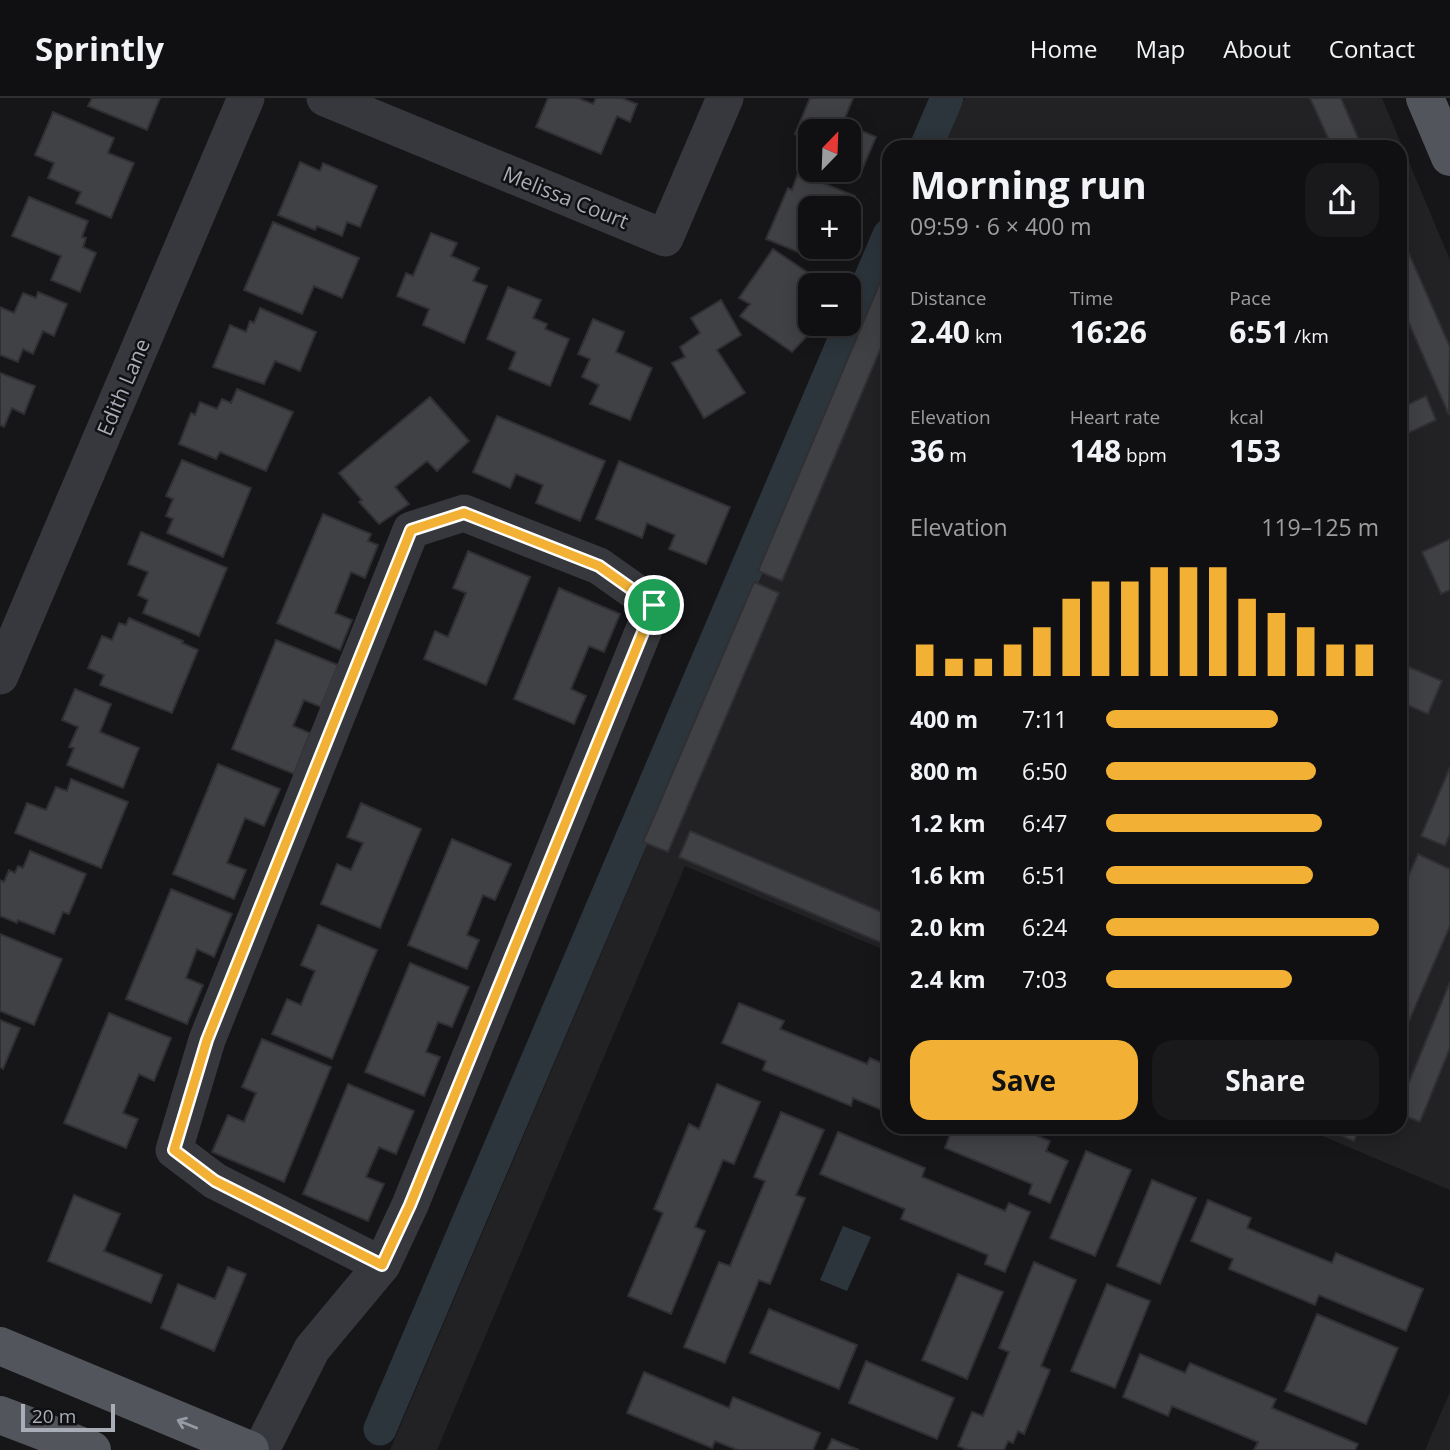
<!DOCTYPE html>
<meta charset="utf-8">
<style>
body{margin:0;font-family:"Open Sans",sans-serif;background:#19191b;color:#f1f3f6;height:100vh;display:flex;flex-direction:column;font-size:26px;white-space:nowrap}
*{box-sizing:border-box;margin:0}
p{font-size:23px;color:#9c9d9f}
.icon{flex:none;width:38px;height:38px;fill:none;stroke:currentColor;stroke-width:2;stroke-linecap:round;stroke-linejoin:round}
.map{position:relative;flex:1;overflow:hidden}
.details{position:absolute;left:882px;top:42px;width:525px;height:994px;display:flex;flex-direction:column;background:#101012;border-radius:21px;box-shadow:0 4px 18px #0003,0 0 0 2px #303032}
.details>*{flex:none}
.needle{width:46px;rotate:23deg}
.buttons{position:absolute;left:798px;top:21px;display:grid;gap:14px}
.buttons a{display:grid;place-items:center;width:63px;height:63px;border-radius:14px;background:#101012;box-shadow:0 4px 18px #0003,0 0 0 2px #303032;font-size:35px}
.scale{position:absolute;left:21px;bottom:18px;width:94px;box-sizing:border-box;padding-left:7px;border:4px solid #a8adb8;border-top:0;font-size:19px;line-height:24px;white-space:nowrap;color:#a8adb8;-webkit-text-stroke:5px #111113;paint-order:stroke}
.pin{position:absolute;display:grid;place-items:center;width:60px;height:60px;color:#fff;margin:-30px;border:4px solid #fff;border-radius:50%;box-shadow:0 2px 7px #0007}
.round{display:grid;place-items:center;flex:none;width:74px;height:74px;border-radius:21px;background:#19191b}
.headline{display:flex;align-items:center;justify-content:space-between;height:119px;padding:0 28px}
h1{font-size:38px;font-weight:700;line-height:52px}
.metrics{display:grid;grid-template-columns:repeat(3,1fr);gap:10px;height:119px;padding:7px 28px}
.metrics div{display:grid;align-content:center}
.metrics b{font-size:30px;font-weight:700}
.metrics small{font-size:19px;font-weight:400}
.metrics p{font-size:19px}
.chart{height:196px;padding:14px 28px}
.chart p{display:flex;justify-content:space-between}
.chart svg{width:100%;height:126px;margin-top:7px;stroke:#f2b134;stroke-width:6}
.button{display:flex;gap:14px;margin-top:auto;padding:14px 28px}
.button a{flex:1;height:80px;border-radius:21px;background:#f2b134;color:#111;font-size:28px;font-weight:700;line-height:80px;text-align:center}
.button a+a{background:#19191b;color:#f1f3f6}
ul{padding:0 28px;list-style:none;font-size:23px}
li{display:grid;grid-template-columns:112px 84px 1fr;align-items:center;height:52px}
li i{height:18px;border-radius:9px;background:#f2b134}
header{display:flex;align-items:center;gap:42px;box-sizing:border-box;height:98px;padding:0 35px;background:#101012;border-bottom:2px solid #303032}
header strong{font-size:33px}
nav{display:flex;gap:38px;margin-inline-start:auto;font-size:24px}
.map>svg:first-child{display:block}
.built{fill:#222225}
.water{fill:#2c353c}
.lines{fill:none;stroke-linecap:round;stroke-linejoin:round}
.canal{stroke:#2c353c;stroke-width:33}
.building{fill:#404145;stroke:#303034;stroke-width:2}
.minor{stroke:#37383d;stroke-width:37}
.major{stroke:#53555c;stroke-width:38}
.oneway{stroke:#979ba6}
.route-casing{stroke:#fff;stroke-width:14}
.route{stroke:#f2b134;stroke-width:9}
.labels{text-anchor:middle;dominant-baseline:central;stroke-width:5;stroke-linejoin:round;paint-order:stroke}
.street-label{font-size:21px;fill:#a8adb8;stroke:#111113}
</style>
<header>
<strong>Sprintly</strong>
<nav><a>Home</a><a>Map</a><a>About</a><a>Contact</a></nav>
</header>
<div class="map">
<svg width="1450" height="1352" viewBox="0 0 1450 1352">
<rect width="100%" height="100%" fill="#161618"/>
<path class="built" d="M965,0h417l68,162v930l-149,-63h99v-980h-456z
M889,179v675l-204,-86 -248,584h-47z
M1450,1294v58h-25z"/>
<path class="water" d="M843,1128l28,11 -24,54 -27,-11z"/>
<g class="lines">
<path class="canal" d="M926,49l21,-49
M380,1331l509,-1194"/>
</g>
<path class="building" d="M92,0h68l-13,32 -59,-24z
M548,0h30l15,6 3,-6h26l15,6 -7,18 -13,-6 -16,38 -65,-27z
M810,0h43l-10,25 33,14 -17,40 -17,-7h7v-39h-39v26l-10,-5 6,-13 -11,-5z
M1310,0h31l21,49h-30z
M53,14l61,26 -6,15 26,10 -23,55 -35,-15 5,-11 -33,-14 6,-15 -19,-8z
M300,64l20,9 3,-8 54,23 -17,41 -13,-5 -5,14 -25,-10 -2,4 -37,-15z
M798,75l57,23 -6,15v-3h-39v29l-7,17 -37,-15 22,-51 4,2z
M29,99l59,24 -6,16 4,1 -3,9 13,6 -16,39 -29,-12 10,-24 -49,-20z
M273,124l86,36 -17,40 -28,-12 -12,28 -58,-24z
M431,135l26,10 -6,13 28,12 -6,13 14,5 -23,57 -41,-18 6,-16 -32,-13 9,-23 7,3z
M1400,135l50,114 -1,68 -49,-112z
M773,151l34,23 -9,16 12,7v29h4l-5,10 -17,18 -52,-36 10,-12 -11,-6z
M889,163v68l-107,252 -24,-10z
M508,189l33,13 -8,18 14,6 -2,5 24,10 -19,47 -41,-17 7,-17 -29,-13z
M38,194l29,12 -13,32 -11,-5 -10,23 -10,-5 -5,13 -18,-7v-48l14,6 9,-20 13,5z
M721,202l20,35 -24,15 28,43 -41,25 -32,-55 13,-6 -5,-10 20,-14 -9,-15z
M260,210l56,24 -16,39 -25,-10 -11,23 -51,-17 17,-42 16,7 4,-11 4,2z
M593,221l31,13 -8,20 36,16 -22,52 -40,-16 9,-19 -17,-8 8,-18 -12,-5z
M0,275l35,13 -11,28 -12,-6 -8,19 -4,-2z
M237,291l56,23 -27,59 -46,-19 -4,7 -37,-15 12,-31 4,2 5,-13 17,7 5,-10 9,4z
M1426,298l10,24 -36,17v-29z
M430,299l39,44 -32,30 -10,-10 -32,26 14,17 -30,20 -20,-22 3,-2 -23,-27z
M497,318l108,45 -25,60 -44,-18 7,-18 -27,-11 -6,14 -37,-16z
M182,362l69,28 -28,69 -56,-24 6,-14 -7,-3 7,-17 -7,-3z
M619,363l111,46 -24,57 -37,-15 6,-14 -28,-12 -5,15 -46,-19z
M323,416l48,20 -3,7 10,4 -13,33 -14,-6 -16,41 17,7 -12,30 -63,-27z
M141,434l86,36 -28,68 -56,-23 5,-13 -10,-5 10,-23 -20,-8z
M1450,441v51l-9,4 -19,-42z
M468,453l62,26 -44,108 -62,-26 11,-28 13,6 18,-44 -13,-5z
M754,484l25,11 -111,259 -25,-10z
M559,490l61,26 -16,38 -15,-6 -18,43 15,7 -12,28 -60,-25z
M129,520l54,23 -1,2 16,7 -26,63 -72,-28 4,-10 -16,-7 14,-32 10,4 7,-17 7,2z
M276,542l62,25 -17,42 -17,-7 -11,26 17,7 -16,41 -62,-25z
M1400,565l42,18 -14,33 -28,-12z
M75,591l36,15 -11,28 39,16 -16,40 -56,-23 7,-17 -5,-1 9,-20 -16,-7z
M218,666l62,25 -16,37 -19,-8 -18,45 19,7 -12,29 -61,-25z
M1450,669v67l-5,12 -24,-10z
M71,681l57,23 -27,66 -86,-35 12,-30 19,7 10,-23 11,4z
M361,705l60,26 -41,99 -59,-24 16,-40 14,6 12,-27 -16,-6z
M690,733l199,84v31l-210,-89z
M452,741l59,25 -16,36 -12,-5 -16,40 12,5 -12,29 -59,-24z
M30,753l56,23 -17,40 -6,-2 -9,22 -36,-14 -1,3 -17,-7v-36l4,2 5,-12 6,3 3,-7 5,2z
M1418,756l32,15v57l-50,116v-147z
M171,791l61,25 -18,43 -17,-8 -11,29 17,7 -16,39 -61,-25z
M318,827l59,25 -45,109 -60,-25 15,-35 14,6 14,-34 -14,-6z
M0,836l62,25 -28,66 -34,-14z
M410,865l59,24 -17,40 -14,-5 -12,30 14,5 -16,39 -59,-24z
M1450,884v66l-30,74 -20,-8v-10z
M739,905l45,18 -4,8 87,35 3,-6 19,8v47l-36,-15 -2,8 -88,-36 3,-9 -44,-18z
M109,915l62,25 -17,43 -15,-7 -16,39 15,6 -12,29 -62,-25z
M0,922l20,8 -17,41 -3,-2z
M262,941l69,28 -47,115 -72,-30 16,-37 16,7 12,-29 -14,-6z
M348,986l66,27 -18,43 -17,-7 -13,30 18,7 -16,37 -65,-27z
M717,986l43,18 -26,62 -11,-4 -28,67 10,4 -34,83 -43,-18 35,-83 -9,-4 35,-85 10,5z
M781,1014l43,18 -28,65 9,3 -35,86 -11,-4 -34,83 -41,-16 35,-85 11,4 35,-85 -11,-4z
M953,1029h63l34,14 -4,10 22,10 -18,42 -21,-9 3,-10 -87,-36z
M1321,1029h39l-6,14z
M838,1034l87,36 -3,9 83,34 4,-8 21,9 -25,60 -20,-8 3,-9 -87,-36 4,-10 -85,-35z
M1086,1053l45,19 -36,86 -45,-18z
M1152,1082l44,18 -36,86 -43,-18z
M74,1097l46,19 -16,37 58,24 -11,28 -103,-42z
M1208,1102l43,18 -4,10 85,35 4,-10 87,36 -17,42 -87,-36 -4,10 -86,-36 4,-10 -42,-18z
M1034,1164l42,18 -35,86 9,4 -26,64 -6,-3 -5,12 -5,-2 -4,9h-36l-10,-4 14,-34 11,4 26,-64 -10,-4z
M228,1169l18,7 -32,77 -53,-23 17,-44 37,15z
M958,1176l45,18 -36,87 -45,-19z
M1107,1186l43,17 -35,87 -44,-17z
M769,1211l88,36 -18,44 -89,-36z
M1317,1216l81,34 -32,76 -81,-33z
M1140,1256l45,19 5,-10 86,36 -4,9 86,36 -3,6h-101l4,-8 -86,-36 -4,10 -45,-19z
M866,1263l88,37 -17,41 -88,-36z
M644,1274l85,36 4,-11 87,36 -7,17h-75l-23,-9 -3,7 -85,-35z
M832,1341l27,11h-32z"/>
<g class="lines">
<path class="minor" d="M325,0l340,140 60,-140
M464,415l135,53 55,39 -244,600 -28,60 -167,-84 -41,-31 33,-110 204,-510z
M0,578l246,-578
M261,1352l51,-101 70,-84"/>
<path class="major" d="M1425,0l25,59
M0,1248l250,104
M0,1317l92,35"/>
</g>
<defs><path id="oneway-shaft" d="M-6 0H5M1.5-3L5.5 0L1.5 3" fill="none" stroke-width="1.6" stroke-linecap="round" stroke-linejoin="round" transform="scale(1.75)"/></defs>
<use class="oneway" href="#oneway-shaft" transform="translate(187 1326) rotate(-158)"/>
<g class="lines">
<g class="route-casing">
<path id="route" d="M464,415l135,53 55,39 -244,600 -28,60 -167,-84 -41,-31 33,-110 204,-510z"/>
</g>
<use href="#route" class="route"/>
</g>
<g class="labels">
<g class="street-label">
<text transform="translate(566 99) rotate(22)">Melissa Court</text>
<text transform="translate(123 289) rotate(-67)">Edith Lane</text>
</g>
</g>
</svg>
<div class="buttons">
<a><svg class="needle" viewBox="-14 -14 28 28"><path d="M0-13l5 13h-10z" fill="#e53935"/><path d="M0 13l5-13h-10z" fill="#9c9d9f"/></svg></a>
<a>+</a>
<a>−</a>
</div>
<div class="scale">20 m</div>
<div class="pin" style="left:654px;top:507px;background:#1e9e55"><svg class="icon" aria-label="arrive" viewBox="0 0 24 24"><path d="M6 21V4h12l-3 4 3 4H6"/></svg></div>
<section class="details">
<div class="headline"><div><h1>Morning run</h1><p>09:59 · 6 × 400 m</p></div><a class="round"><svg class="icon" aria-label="share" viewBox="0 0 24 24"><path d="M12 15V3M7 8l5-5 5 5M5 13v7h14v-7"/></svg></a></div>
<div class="metrics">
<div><p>Distance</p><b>2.40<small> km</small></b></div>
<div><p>Time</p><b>16:26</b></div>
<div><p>Pace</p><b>6:51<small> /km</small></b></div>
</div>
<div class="metrics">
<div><p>Elevation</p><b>36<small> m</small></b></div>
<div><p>Heart rate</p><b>148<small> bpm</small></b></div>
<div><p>kcal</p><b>153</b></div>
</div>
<div class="chart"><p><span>Elevation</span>119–125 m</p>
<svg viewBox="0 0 160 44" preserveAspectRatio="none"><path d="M5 44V33M15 44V38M25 44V38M35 44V33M45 44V27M55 44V17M65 44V11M75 44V11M85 44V6M95 44V6M105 44V6M115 44V17M125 44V22M135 44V27M145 44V33M155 44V33"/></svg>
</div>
<ul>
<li><b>400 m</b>7:11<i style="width:63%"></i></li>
<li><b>800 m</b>6:50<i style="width:77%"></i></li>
<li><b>1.2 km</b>6:47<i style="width:79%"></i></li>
<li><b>1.6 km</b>6:51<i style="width:76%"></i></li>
<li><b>2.0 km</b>6:24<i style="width:100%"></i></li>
<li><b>2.4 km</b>7:03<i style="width:68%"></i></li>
</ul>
<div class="button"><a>Save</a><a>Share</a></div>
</section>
</div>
